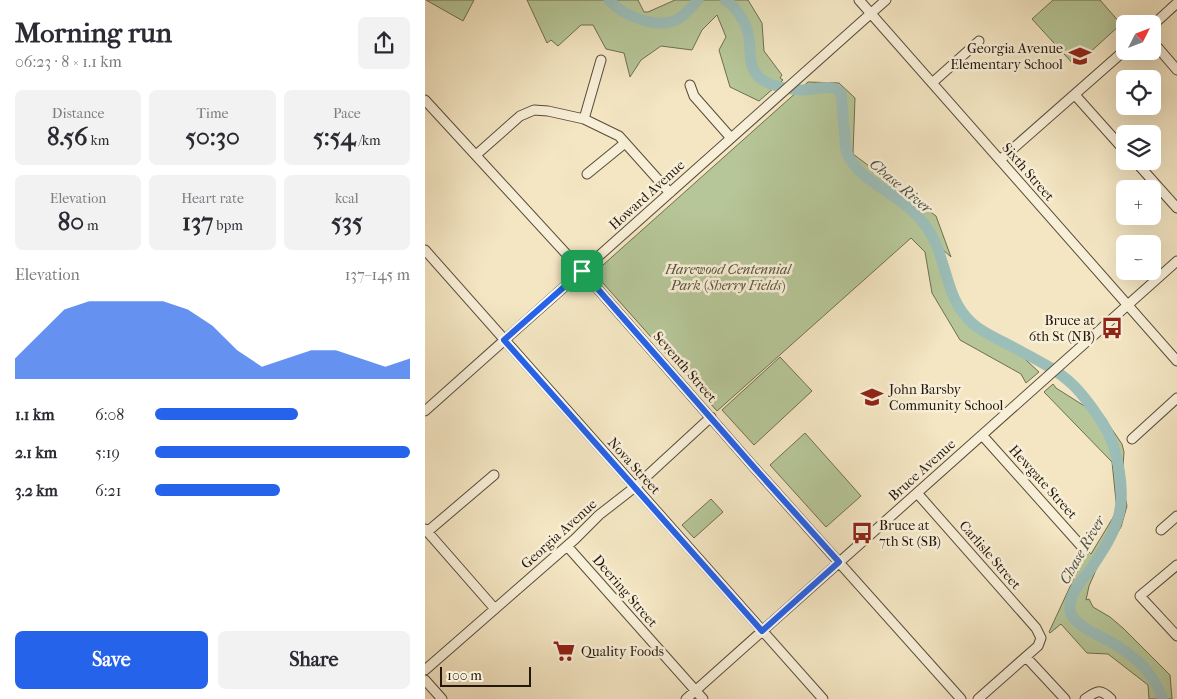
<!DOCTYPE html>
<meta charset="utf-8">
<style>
body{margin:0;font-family:"IM FELL French Canon",serif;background:#f2f2f3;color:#2b2b33;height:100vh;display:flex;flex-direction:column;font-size:19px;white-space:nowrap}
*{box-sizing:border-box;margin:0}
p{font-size:16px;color:#7c7c81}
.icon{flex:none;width:28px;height:28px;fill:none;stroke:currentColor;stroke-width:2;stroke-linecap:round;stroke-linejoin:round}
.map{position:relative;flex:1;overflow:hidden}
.sheet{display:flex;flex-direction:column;background:#fff;width:425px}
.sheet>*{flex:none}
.needle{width:32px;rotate:48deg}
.buttons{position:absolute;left:691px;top:15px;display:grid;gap:10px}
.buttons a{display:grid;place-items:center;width:45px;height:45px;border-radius:8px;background:#fff;box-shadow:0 5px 20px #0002;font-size:25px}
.scale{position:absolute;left:15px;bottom:12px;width:91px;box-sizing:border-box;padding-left:5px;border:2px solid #24170c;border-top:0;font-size:14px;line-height:18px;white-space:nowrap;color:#24170c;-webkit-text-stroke:4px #f8efd8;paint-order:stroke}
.pin{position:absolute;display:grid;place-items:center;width:42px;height:42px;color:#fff;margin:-21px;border-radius:10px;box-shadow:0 2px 8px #0006}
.round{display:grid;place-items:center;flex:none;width:52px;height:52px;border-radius:8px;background:#f2f2f3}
.overview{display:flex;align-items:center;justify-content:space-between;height:85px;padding:0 15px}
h1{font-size:28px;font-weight:700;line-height:38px}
.figures{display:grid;grid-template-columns:repeat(3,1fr);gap:8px;height:85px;padding:5px 15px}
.figures div{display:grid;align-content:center;border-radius:8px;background:#f2f2f3;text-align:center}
.figures b{font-size:25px;font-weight:700}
.figures small{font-size:14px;font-weight:400}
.figures p{font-size:14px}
.chart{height:140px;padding:10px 15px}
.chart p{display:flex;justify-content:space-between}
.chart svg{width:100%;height:90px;margin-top:5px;fill:#2563eb;opacity:.7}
.button{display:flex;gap:10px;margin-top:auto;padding:10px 15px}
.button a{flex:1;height:58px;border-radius:8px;background:#2563eb;color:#fff;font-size:20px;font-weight:700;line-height:58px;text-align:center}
.button a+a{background:#f2f2f3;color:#2b2b33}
ul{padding:0 15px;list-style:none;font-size:16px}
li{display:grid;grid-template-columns:80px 60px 1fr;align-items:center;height:38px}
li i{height:12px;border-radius:6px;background:#2563eb}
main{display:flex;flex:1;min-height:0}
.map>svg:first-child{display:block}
.green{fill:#b6c698;stroke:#6d6e52}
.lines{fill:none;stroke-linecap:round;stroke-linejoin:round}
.river{stroke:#9cbeb9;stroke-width:11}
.minor-casing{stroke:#584b3a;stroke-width:11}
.minor{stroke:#f8efd8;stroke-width:9}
.route-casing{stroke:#fff;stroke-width:10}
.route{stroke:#2563eb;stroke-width:6}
.labels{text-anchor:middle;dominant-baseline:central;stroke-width:5;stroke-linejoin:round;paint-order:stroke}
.poi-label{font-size:14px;fill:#24170c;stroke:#f8efd8;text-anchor:start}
.street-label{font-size:14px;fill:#24170c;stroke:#f8efd8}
.park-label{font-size:14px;font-style:italic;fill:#57543d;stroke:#f8efd8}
.water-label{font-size:15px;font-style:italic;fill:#4e5149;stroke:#f8efd8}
</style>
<main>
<section class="sheet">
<div class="overview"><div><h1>Morning run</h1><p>06:23 · 8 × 1.1 km</p></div><a class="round"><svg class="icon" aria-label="share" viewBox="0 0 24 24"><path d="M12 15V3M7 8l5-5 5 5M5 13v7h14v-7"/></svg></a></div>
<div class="figures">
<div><p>Distance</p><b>8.56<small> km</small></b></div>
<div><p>Time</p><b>50:30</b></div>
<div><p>Pace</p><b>5:54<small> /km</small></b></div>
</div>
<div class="figures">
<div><p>Elevation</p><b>80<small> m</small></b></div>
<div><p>Heart rate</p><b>137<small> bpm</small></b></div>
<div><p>kcal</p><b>535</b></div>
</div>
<div class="chart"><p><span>Elevation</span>137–145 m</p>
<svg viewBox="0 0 160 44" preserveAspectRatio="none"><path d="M0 44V34L10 22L20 10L30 6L40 6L50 6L60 6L70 10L80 18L90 30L100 38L110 34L120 30L130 30L140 34L150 38L160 34V44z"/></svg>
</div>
<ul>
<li><b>1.1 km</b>6:08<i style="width:56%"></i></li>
<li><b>2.1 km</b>5:19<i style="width:100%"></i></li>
<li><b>3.2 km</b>6:21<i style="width:49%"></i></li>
</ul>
<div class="button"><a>Save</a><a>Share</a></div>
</section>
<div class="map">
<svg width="752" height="699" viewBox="0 0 752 699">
<rect width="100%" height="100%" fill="#f4e6c3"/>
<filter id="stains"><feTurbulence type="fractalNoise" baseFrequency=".004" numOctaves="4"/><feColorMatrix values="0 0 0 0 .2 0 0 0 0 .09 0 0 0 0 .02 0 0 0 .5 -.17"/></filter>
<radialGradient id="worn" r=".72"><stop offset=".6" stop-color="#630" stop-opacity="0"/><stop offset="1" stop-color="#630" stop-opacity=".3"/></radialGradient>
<path class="green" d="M1,0h48l-11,21z
M102,0h111l6,12h4l27,-12h73l14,23 2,28 18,24 -2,3 3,2 -24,21 -29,-14 -11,-37 7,-13 -9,-22 -15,15 -10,20 -31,-4 -20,14 -11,17 -6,-24 -18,-4 -13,-24h-12l-23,21 -7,-6 -4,3z
M628,0h47l21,24 -46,42 -43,-47z
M383,82l31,1 16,15 -2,56 83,62 15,41 -9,-8 15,53 18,27 15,10 23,9 26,24 -13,11 -5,-9 -61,-34 -28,-47 -7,-41 -14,-14 -194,173 -123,-138z
M355,357l32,34 -58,54 -32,-35z
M628,384l3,4 49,31 17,25 2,8 -2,29 5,25 -6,21 -22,36 -10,23 -3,14 3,-1 4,8 17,10 13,11 47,47 2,24h-23l-1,-14 -40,-31 -21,-1 -26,-29 -11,9 -1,-1 38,-82 4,4 26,-43 -5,-49 -68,-70z
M380,433l56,63 -35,31 -56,-62z
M286,499l12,13 -29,26 -12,-13z"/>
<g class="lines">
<path class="river" d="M184,0c14,16 48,30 69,19 8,-5 14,-12 20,-19
M300,0c6,3 10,8 14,14 5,7 9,15 10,24 2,14 -1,30 11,40 9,8 28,11 40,12 13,1 31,-8 41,3l5,58c9,22 27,31 46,44 12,8 24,18 33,30 23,30 18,72 47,98 11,10 26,16 39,23 20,11 44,22 61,38 12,11 21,25 30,38 16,24 25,72 15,99 -5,17 -16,32 -25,46 -9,13 -24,27 -22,43 2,15 29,25 41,32 10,5 22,15 30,22 11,11 16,22 22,35"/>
<g class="minor-casing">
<path id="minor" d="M434,0l318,361
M728,25l24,-22
M728,42l24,28
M507,83l47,-42
M265,85l4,11 37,42
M650,95l50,56
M0,100l157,171 170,194 209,234
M159,119l17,-59
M51,155l44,-39 14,-6 14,1 36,8 35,17 51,57
M575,160l125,-110
M710,161l42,47
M162,174l38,-31
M0,250l398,449
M0,411l461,-411
M557,435l101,113
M707,439l45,-41
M492,493l119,135 5,10 -3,8 -60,53
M0,529l70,80
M736,530l16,-14
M2,532l67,-57
M142,546l136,153
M752,565l-37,31 37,40
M601,657l39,42
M0,670l150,-131 24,-24 36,-28 76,-70
M0,680l17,19
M261,699l491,-438
M660,699c12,-8 15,-11 26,0"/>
</g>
<use href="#minor" class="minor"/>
</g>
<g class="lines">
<g class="route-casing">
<path id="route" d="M157,271l170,194 87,97 -77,69 -258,-291z"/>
</g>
<use href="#route" class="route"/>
</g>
<defs>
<g id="school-bare" transform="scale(1.725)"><path d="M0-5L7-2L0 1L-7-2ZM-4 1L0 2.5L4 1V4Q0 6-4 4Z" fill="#8f2418" stroke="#f8efd8" stroke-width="2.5" paint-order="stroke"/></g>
<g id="bus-bare" transform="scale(1.725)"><path d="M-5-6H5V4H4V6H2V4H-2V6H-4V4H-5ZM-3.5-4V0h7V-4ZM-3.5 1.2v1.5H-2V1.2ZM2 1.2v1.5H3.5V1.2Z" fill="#8f2418" stroke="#f8efd8" stroke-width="2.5" paint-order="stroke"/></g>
<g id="supermarket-bare" transform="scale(1.725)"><path d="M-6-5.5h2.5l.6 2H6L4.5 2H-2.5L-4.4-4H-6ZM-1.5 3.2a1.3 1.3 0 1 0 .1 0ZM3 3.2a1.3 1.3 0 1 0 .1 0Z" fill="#8f2418" stroke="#f8efd8" stroke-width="2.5" paint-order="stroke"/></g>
</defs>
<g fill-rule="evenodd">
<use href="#school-bare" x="655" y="56"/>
<use href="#bus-bare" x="687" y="328"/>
<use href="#school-bare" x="447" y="397"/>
<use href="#bus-bare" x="437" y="533"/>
<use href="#supermarket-bare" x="139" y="651"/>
</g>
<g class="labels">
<g class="poi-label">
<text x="638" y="48" text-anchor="end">Georgia Avenue<tspan x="638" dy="16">Elementary School</tspan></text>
<text x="670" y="320" text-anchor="end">Bruce at<tspan x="670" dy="16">6th St (NB)</tspan></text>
<text x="464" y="389">John Barsby<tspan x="464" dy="16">Community School</tspan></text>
<text x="454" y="525">Bruce at<tspan x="454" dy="16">7th St (SB)</tspan></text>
<text x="156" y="651">Quality Foods</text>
</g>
<g class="street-label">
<text transform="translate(603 172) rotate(49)">Sixth Street</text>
<text transform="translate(222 195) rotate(-42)">Howard Avenue</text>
<text transform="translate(260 367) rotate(49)">Seventh Street</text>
<text transform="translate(209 466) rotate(48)">Nova Street</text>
<text transform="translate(497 470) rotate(-42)">Bruce Avenue</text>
<text transform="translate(618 482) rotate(48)">Hewgate Street</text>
<text transform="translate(134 534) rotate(-42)">Georgia Avenue</text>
<text transform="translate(565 555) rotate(49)">Carlisle Street</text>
<text transform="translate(200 591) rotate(49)">Deering Street</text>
</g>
<g class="park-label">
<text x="303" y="269">Harewood Centennial<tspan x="303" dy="16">Park (Sherry Fields)</tspan></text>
</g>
<g class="water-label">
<text transform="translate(476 186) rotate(40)">Chase River</text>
<text transform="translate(657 550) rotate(-60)">Chase River</text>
</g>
</g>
<rect width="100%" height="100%" filter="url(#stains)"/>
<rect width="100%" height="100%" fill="url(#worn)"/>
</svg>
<div class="buttons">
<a><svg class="needle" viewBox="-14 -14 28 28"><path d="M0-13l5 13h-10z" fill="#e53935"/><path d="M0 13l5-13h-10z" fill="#7c7c81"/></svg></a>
<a><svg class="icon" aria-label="locate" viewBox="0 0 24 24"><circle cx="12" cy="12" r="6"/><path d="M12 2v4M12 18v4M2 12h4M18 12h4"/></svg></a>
<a><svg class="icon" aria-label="layers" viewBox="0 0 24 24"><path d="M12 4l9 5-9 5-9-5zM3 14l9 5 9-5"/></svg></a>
<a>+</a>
<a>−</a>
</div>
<div class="scale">100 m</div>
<div class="pin" style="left:157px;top:271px;background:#1e9e55"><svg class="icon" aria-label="arrive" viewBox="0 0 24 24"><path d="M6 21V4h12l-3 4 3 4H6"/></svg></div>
</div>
</main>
